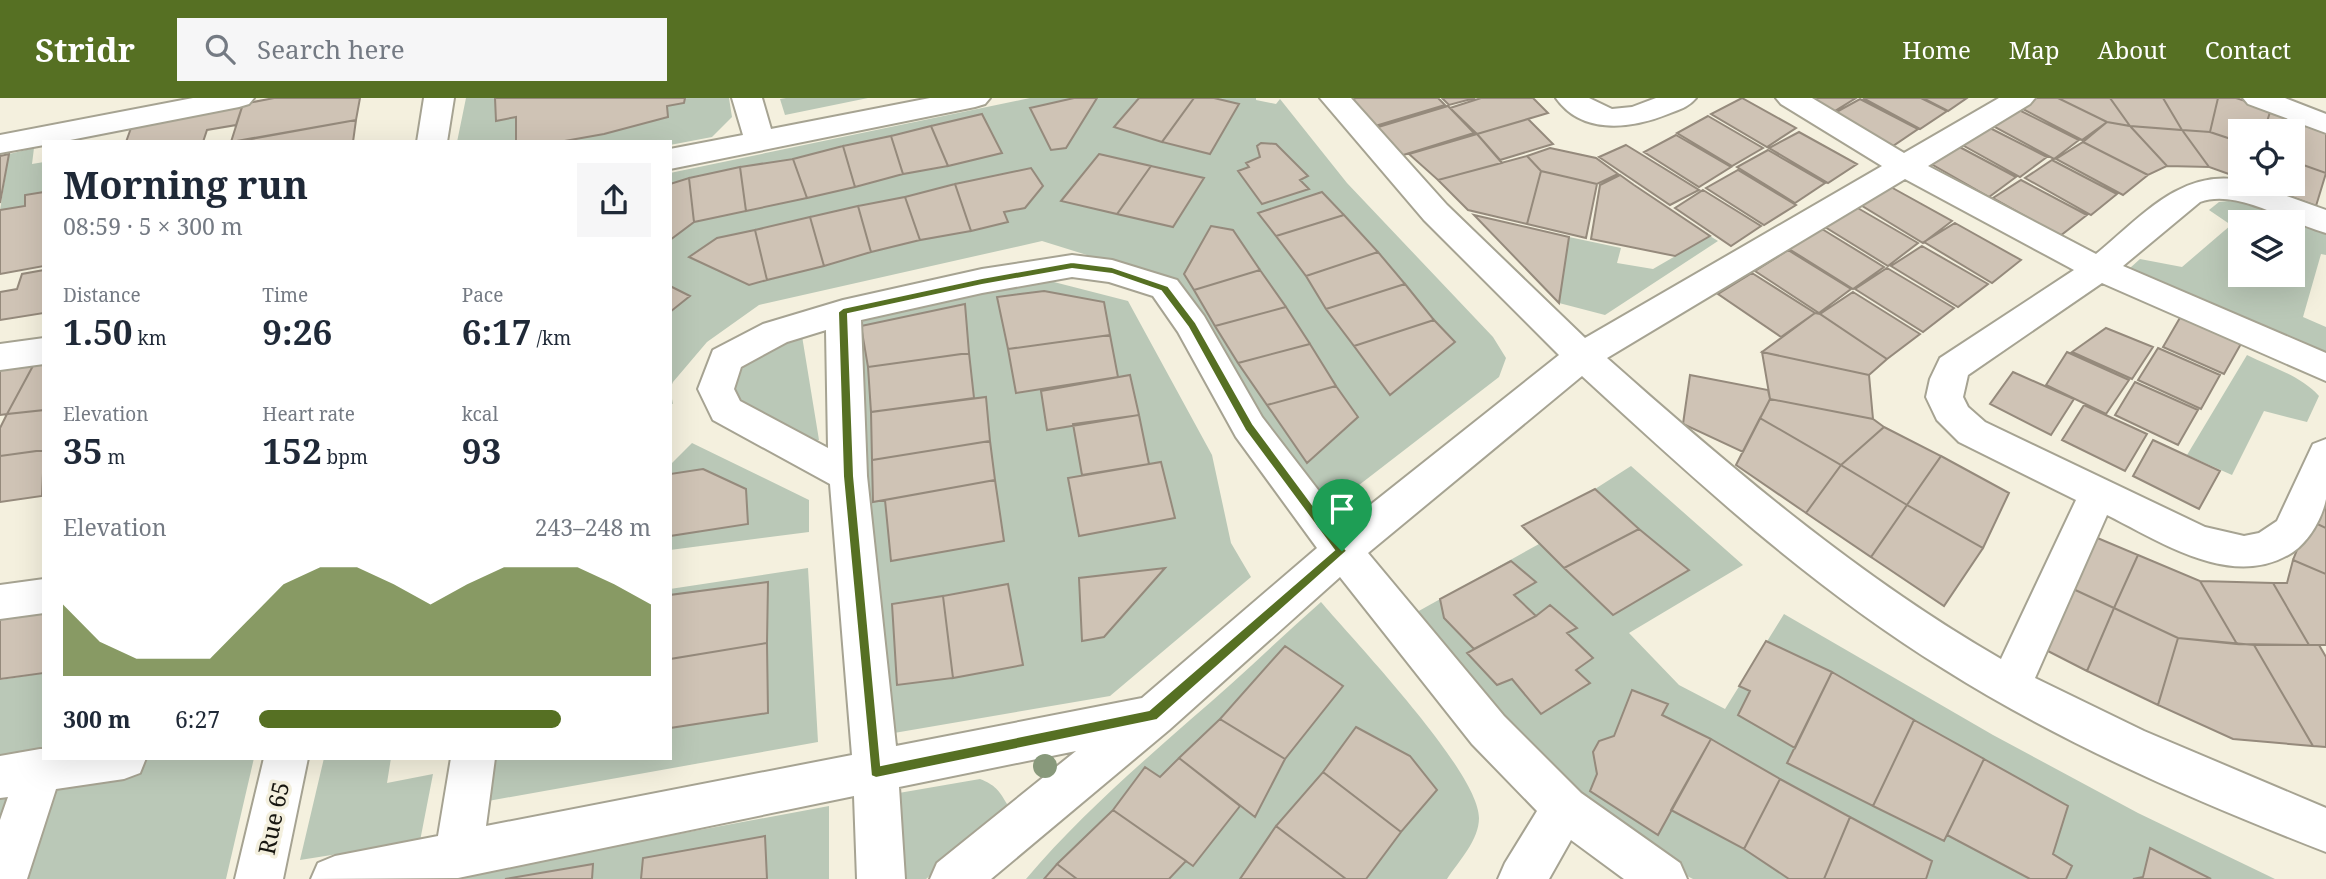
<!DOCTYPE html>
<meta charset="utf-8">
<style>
body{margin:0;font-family:"Noto Serif",serif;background:#f6f6f7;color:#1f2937;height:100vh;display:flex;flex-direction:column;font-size:26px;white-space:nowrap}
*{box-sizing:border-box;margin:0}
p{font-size:23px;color:#747a83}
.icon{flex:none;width:38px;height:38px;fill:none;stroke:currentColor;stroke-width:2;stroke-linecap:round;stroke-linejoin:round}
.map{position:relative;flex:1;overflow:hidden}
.sheet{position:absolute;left:42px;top:42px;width:630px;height:620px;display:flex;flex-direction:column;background:#fff;border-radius:0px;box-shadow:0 7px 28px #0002}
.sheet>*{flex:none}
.controls{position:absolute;left:2228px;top:21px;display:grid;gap:14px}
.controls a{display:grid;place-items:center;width:77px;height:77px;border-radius:0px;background:#fff;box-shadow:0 7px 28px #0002;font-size:35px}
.pin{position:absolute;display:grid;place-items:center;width:60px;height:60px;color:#fff;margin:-72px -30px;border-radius:50% 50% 50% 0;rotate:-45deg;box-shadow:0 0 7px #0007}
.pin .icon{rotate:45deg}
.round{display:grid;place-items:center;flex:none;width:74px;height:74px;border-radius:0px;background:#f6f6f7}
.headline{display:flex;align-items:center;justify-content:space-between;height:119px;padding:0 21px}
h1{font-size:38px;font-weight:700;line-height:52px}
.stats{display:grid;grid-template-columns:repeat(3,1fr);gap:10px;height:119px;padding:7px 21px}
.stats div{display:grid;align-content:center}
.stats b{font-size:35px;font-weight:700}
.stats small{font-size:19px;font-weight:400}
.stats p{font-size:19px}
.chart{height:196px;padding:14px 21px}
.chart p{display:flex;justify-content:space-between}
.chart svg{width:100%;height:126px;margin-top:7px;fill:#567023;opacity:.7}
ul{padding:0 21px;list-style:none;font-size:23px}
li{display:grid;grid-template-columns:112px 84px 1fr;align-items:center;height:52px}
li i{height:18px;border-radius:9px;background:#567023}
header{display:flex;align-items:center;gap:42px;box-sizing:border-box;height:98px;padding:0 35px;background:#567023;color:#fff}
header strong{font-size:33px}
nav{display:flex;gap:38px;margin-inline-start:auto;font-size:24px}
.search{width:490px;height:63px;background:#f6f6f7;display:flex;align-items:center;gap:18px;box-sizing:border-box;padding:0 24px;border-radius:0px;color:#747a83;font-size:26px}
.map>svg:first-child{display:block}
.green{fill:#bac8b7;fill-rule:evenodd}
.building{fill:#cfc3b5;stroke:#958a7c;stroke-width:2}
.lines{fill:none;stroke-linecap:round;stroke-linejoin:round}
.minor-casing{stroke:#a6a392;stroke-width:4}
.major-casing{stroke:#a6a392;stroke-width:4}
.minor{fill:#fff;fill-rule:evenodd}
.major{fill:#fff;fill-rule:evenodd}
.tree{fill:#88997b}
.route{fill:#567023;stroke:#fff;stroke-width:2;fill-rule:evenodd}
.labels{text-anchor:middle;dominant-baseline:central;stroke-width:7;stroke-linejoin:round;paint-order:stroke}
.near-street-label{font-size:23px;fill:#171610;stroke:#f4f0de}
</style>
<header>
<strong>Stridr</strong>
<div class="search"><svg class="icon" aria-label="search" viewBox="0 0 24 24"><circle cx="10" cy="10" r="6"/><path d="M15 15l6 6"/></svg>Search here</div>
<nav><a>Home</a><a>Map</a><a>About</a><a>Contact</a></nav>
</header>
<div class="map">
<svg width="2326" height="781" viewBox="0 0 2326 781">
<rect width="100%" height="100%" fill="#f4f0de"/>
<path class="green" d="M466,0h29l1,23 20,-4v25h-59z
M685,0h44l3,19 -20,20 -42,8v-3h-111l109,-25 -1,-11 17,-3z
M786,0h82l-83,17 -5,-16z
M1030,0h226v2l20,4 4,-5 67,84 146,154 13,21 -7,19 -149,115 -15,5h-13l-174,-223 -106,-33 -283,64 -52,37 -34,40 -3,7 3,15 -3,-1v-230z
M34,50l-2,16 12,-2v30l-19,3v11l-25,4 9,-56z
M2228,103l18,1 80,26v27l-5,-1 -18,63 23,10v26l-188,-77 -8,-8 10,-9 42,8 49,-42 -22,-15 10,-8zM2240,124h52v53h-52z
M1710,138l8,5 -113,74 -46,-12 10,-66 52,11 -4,15 36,6z
M1050,183l78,20 84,154 19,88 20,34 -141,119 -216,37 -19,-129 -20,-285 143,-30z
M802,238l17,104 -11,2 -70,-37 -9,-19 10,-23z
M2247,257c24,12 54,21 72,41l-12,26 -43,-11 -32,64 -45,-20z
M692,345l117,57v32l-139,18v-85z
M1631,368l112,99 -114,68 50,52 46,24 59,-95 209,121 145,78 137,66h-582l-8,-4 -108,-75 -169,-183 131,-73 -17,-18 73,-37z
M808,470l10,174 -330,59 4,-43h178v-169z
M1321,504c34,40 158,170 158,216 0,22 -20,43 -32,61h-421c50,-59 106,-108 164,-159 45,-38 87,-79 131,-118z
M44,575v85h210l-28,121h-226v-199z
M324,660h67l-4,25 46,-9 -13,67 -120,19z
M980,681c15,6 19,11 27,25l-3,12 -78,63h-29l-4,-85z
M829,708v73h-366l12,-7z"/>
<path class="building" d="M274,0h86l-4,22 -125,22 12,-38z
M495,0h190l-1,5 -17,3 1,11 -64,17 -45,8h-43v-25l-20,4z
M1074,0h23l-31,50 -15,2 -21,-42z
M1139,0h55l-32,44 -48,-15z
M1194,0h20l25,6 -29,50 -48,-12z
M1356,0h82l7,7 -73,22 -24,-27z
M1442,0h33l-26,7z
M1481,0h52l15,15 -71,21 -27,-26z
M1742,0l54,30 -29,19 -56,-33z
M1801,0h55l-26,16z
M1863,0h58l26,13 -27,18z
M1923,0h44l-19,13z
M2034,0h24l49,24 -25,18 -63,-33z
M2058,0h52l20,28 -23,-4z
M2110,0h53l19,32 -52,-4z
M2163,0h55l-8,34 -28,-2z
M2218,0h18l35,11 -7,22h-24v11l-30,-10z
M1860,1l58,30 -28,19 -59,-33z
M243,6l-7,21 -29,5 -4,12h-77l5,-14z
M1448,8l26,27 -74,23 -25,-28z
M2017,11l62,31 -25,19 -63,-34z
M2271,11l55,21v43l-34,-12v-30h-28z
M982,16l20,39 -54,13 -17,-40z
M1708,18l55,32 -31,18 -55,-33z
M1528,21l25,25 -53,16 -23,-26z
M356,22l-3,22h-118z
M2107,24l23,4 37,40 -19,9 -65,-33z
M1984,27l63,32 -27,20 -63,-35z
M931,28l17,40 -45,8 -12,-38z
M2130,28l52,4 27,37 -42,-1z
M2182,32l28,2 30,10v36l-31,-11z
M1799,34l58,32 -29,19 -59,-35z
M1477,36l25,29 -64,17 -29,-26z
M1676,37l55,32 -32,20 -55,-35z
M891,38l12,38 -48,13 -12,-41z
M2083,44l65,33 -25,20 -67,-36z
M1261,45l15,1 32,32 -8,4 9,9 -47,15 -24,-33 11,-4 -3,-4 14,-6 -3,-11z
M1954,46l62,33 -27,20 -63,-36z
M1626,47l18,11 55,34 -29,15 -71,-48z
M843,48l12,41 -48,11 -14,-39z
M1550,50l46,10 22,16 -21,10 -56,-13 -14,-15z
M1768,52l57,33 -30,20 -58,-36z
M9,56l-9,49v-47z
M1099,56l52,12 -34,48 -56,-13z
M1527,58l14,15 -14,53 -59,-14 -30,-30z
M793,61l14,39 -61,13 -6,-44z
M2052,62l65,34 -26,21 -66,-37z
M2292,63l34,12 -10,33 -60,-22h36z
M1151,68l53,12 -31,49 -56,-13z
M740,69l6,44 -52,11 -5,-44z
M1031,70l12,18 -18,22 -21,4 4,10 -37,9 -16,-47z
M1738,72l58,35 -32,20 -58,-37z
M1541,73l56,13 -11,54 -59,-14z
M1620,77l14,10 76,51 -35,20 -84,-17 9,-54z
M689,80l5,44 -24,18v-56z
M2021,82l66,35 -27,21 -67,-38z
M955,86l16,47 -51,9 -15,-43z
M1889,88l63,35 -29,22 -64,-39z
M1703,92l58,36 -30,20 -56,-38z
M44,94v74l-44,8v-64l25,-4v-11z
M1322,94l22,23 -68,21 -18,-23z
M905,99l15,43 -49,12 -13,-46z
M858,108l13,46 -47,14 -14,-49z
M1856,109l62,36 -30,23 -63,-39z
M1344,117l34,37 -72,24 -30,-40z
M1474,117l95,22 -10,66z
M810,119l14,49 -57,14 -12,-50z
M1955,125l66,37 -29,23 -68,-41z
M1211,128l22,4 27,40 -66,20 -10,-16z
M1822,131l62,38 -31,22 -64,-40z
M755,132l12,50 -18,5 -60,-28 28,-19z
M1922,148l66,38 -30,23 -67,-41z
M1788,152l63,39 -32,24 -64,-42z
M1378,154l27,32 -79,25 -20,-33z
M1887,170l67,40 -31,24 -68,-43z
M44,172v43l-44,7v-28l17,-3 5,-15z
M1260,172l26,37 -71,19 -21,-36z
M1752,175l63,40 -34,24 -63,-43z
M1405,186l29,36 -80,26 -28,-37z
M670,188l20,10 -20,16z
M1044,193l60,11 6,33 -102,14 -11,-52z
M1853,194l67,42 -33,25 -67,-45z
M965,206l4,49 -101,14 -7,-41z
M1286,209l24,37 -72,19 -23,-37z
M1815,215l5,1 67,45 -18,16 -107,-23z
M2181,218l61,26 -18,32 -61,-27z
M1434,222l21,22 -65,53 -36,-49z
M2106,230l47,19 -21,32 -60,-27z
M1110,237l8,42 -102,16 -8,-44z
M1310,246l26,42 -69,19 -29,-42z
M2158,250l62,27 -19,34 -63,-29z
M1762,254l107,23 4,44 -103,-20z
M2067,254l62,28 -23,34 -60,-29z
M969,255l5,45 -103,14 -3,-45z
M44,264v48l-37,4 27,-50z
M34,266l-27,50 -7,1v-47z
M2013,274l61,27 -23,36 -61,-31z
M1130,277l9,40 -92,15 -6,-39z
M1690,277l78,15 2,9 -27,53 -60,-28z
M2135,284l63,28 -20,35 -63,-30z
M1336,288l22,31 -51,46 -40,-58z
M986,299l4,44 -118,19 -1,-48z
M1770,301l103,20 11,8 -43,38 -81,-47z
M2084,307l63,29 -22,37 -63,-31z
M44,312v40l-44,6v-28l7,-14z
M1139,317l10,49 -67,11 -9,-51z
M1760,320l81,47 -35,48 -70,-48z
M1884,329l57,29 -34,49 -66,-40z
M2153,342l67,31 -21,38 -66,-33z
M990,343l5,39 -122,22 -1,-42z
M44,352l-2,46 -42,6v-46z
M1941,358l68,37 -26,55 -76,-43z
M1161,364l14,56 -96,18 -11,-58z
M1841,367l66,40 -36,52 -65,-44z
M703,371l43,20 2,35 -78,12v-62z
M995,382l9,61 -113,20 -6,-61z
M2326,383v47l-17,-8z
M1595,391l44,40 -75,39 -42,-42z
M1907,407l76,43 -39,58 -73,-49z
M2309,422l17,8v46l-33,-14z
M1639,431l50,41 -76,45 -49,-47z
M2095,439l43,18 -24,53 -43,-20z
M2138,457l62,26 37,63 -59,-6 -64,-30z
M2293,462l33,14v71h-17l-36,-62h14z
M1511,463l25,21 -22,13 22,21 -62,33 -30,-31 -4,-19z
M1165,470l-61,69 -22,4 -3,-63z
M2200,483l73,2 36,62 -72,-1z
M768,484l-1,61 -97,16v-64z
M1008,486l15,81 -70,13 -10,-82z
M2071,490l43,20 -27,63 -47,-24z
M943,498l10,82 -56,7 -5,-81z
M44,506v69l-44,6v-68z
M1550,507l27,23 -10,5 26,25 -17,12 14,13 -49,31 -29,-35 -15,6 -30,-32 69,-37z
M2114,510l64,30 -20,67 -71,-34z
M2178,540l76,7 59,101 -80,-7 -75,-34z
M1766,543l66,31 -37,76 -57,-33 12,-24 -11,-5z
M767,545l1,70 -98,15v-69z
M2254,547h65l7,12v90l-13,-1z
M1285,548l58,40 -58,73 -65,-40z
M1832,574l82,48 -41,86 -86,-43z
M1632,592l36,14 -6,11 49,24 -53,96 -68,-44 7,-17 -4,-22 6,-11 15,-5z
M1220,621l65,40 -30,58 -76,-59z
M1914,622l70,39 -40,82 -71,-35z
M1356,629l54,29 27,34 -36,42 -78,-60z
M1711,641l69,40 -36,70 -73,-39z
M1179,660l61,48 -47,60 -80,-56 32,-43 15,10z
M1984,661l84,47 -15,48 19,12 -6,13h-36l-83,-44z
M1323,674l78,60 -35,47h-20l-70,-53z
M1780,681l70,38 -26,62h-35l-45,-30z
M1113,712l73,51 -17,18h-92l-20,-15z
M1850,719l82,44 -6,18h-102z
M1276,728l70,53h-106z
M765,738l2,43h-126l2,-21z
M2150,750l61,31h-78l10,-2z
M593,766l-1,15h-87z
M1057,766l20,15h-33z"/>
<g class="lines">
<g class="minor-casing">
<path id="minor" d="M424,0h30l-7,44h-30z
M732,0h30l9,31 159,-31h60l-5,6 -10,3 -305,62v-20l73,-14z
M1320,0h31l96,107 138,133 297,-172 -101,-62 -5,-6h36l92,55 95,-55h36l-5,6 -102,62 168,88c43,-35 84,-85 144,-74v4h13l73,26v23c-37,-10 -89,-45 -126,-31l-77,64 203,87v28l-224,-98 -134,92 -5,22 5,10 17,15 220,105 39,9 15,-3 18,-12 36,-77 13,-5c0,19 0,42 0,60 -4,20 -17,42 -33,53 -59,39 -132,-10 -186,-37l-72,163 109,53 182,77v44c-131,-51 -263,-108 -382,-183 -133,-82 -248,-188 -362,-293l-214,177 136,163 77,77 99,70 7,16h-63l-53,-39 -22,39h-51l7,-16 32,-52 -65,-67 -132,-167 -171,153 -178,149h-61l7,-16 139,-112 -177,36 6,92h-48l-3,-83 -396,82 -147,1 7,-16 17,-7 103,-20 13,-78h44l-9,68 366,-71 -22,-271 -117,-64 -15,-31 15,-39 50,-26 80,-24 139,-31 90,-14 40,5 65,20 27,36 58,101 83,108 214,-170 -135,-135zM1905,81l169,91 -134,88 -10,21 -4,18 11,23 22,22 117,58 -75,159c-144,-83 -270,-191 -394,-301zM1072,179l37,5 44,14 25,36 58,105 81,111 -175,150 -246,48 -29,-270 -6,-156 121,-27zM826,232l2,118 -88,-47 -6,-12 7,-22 46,-25z
M1556,0h33l23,11 20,-2 24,-9h40c-7,9 -18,12 -28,16 -37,15 -86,21 -112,-16z
M2243,0h42l41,16v19l-78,-29z
M44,240v26l-44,6v-26z
M44,481v34l-44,6v-34z
M40,651h4v9h102l-6,15 -16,6 -68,10 -29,90h-27v-59l8,-23 -8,1v-42z
M264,660h44l-25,121h-48z"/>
</g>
<g class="major-casing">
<path id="major" d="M193,0h61l-5,6 -10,3 -179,35h-16v3l-44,8v-18z"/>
</g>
<use href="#minor" class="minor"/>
<use href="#major" class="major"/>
</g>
<circle class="tree" cx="1045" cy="668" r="12"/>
<path class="route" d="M1072,164l40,5 56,19 28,37 57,101 94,127 -190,169 -281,58 -5,-2 -28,-300 -5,-164 5,-4 139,-30zM1072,171l40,5 49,17 27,36 57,103 89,120 -185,160 -268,55 -27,-289 -6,-162 134,-29z"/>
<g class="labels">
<g class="near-street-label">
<text transform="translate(273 720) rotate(-78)">Rue 65</text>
</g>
</g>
</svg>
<div class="controls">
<a><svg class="icon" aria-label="locate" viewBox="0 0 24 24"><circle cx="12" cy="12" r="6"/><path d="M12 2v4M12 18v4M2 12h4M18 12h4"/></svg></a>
<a><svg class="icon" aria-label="layers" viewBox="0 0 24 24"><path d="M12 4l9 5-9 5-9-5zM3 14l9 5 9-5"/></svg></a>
</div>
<div class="pin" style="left:1342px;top:453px;background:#1e9e55"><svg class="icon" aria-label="arrive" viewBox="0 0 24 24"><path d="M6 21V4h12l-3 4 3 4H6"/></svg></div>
<section class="sheet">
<div class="headline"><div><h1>Morning run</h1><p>08:59 · 5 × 300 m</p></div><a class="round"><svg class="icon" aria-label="share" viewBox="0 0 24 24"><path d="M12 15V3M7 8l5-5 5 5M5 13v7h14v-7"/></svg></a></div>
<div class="stats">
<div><p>Distance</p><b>1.50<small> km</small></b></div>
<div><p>Time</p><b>9:26</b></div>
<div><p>Pace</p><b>6:17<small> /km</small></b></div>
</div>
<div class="stats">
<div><p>Elevation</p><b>35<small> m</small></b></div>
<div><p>Heart rate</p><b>152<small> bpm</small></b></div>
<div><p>kcal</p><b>93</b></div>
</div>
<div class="chart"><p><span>Elevation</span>243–248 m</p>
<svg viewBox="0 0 160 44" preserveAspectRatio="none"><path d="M0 44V19L10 32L20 38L30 38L40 38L50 25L60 12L70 6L80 6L90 12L100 19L110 12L120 6L130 6L140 6L150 12L160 19V44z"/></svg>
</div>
<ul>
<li><b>300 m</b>6:27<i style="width:77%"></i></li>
</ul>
</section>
</div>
